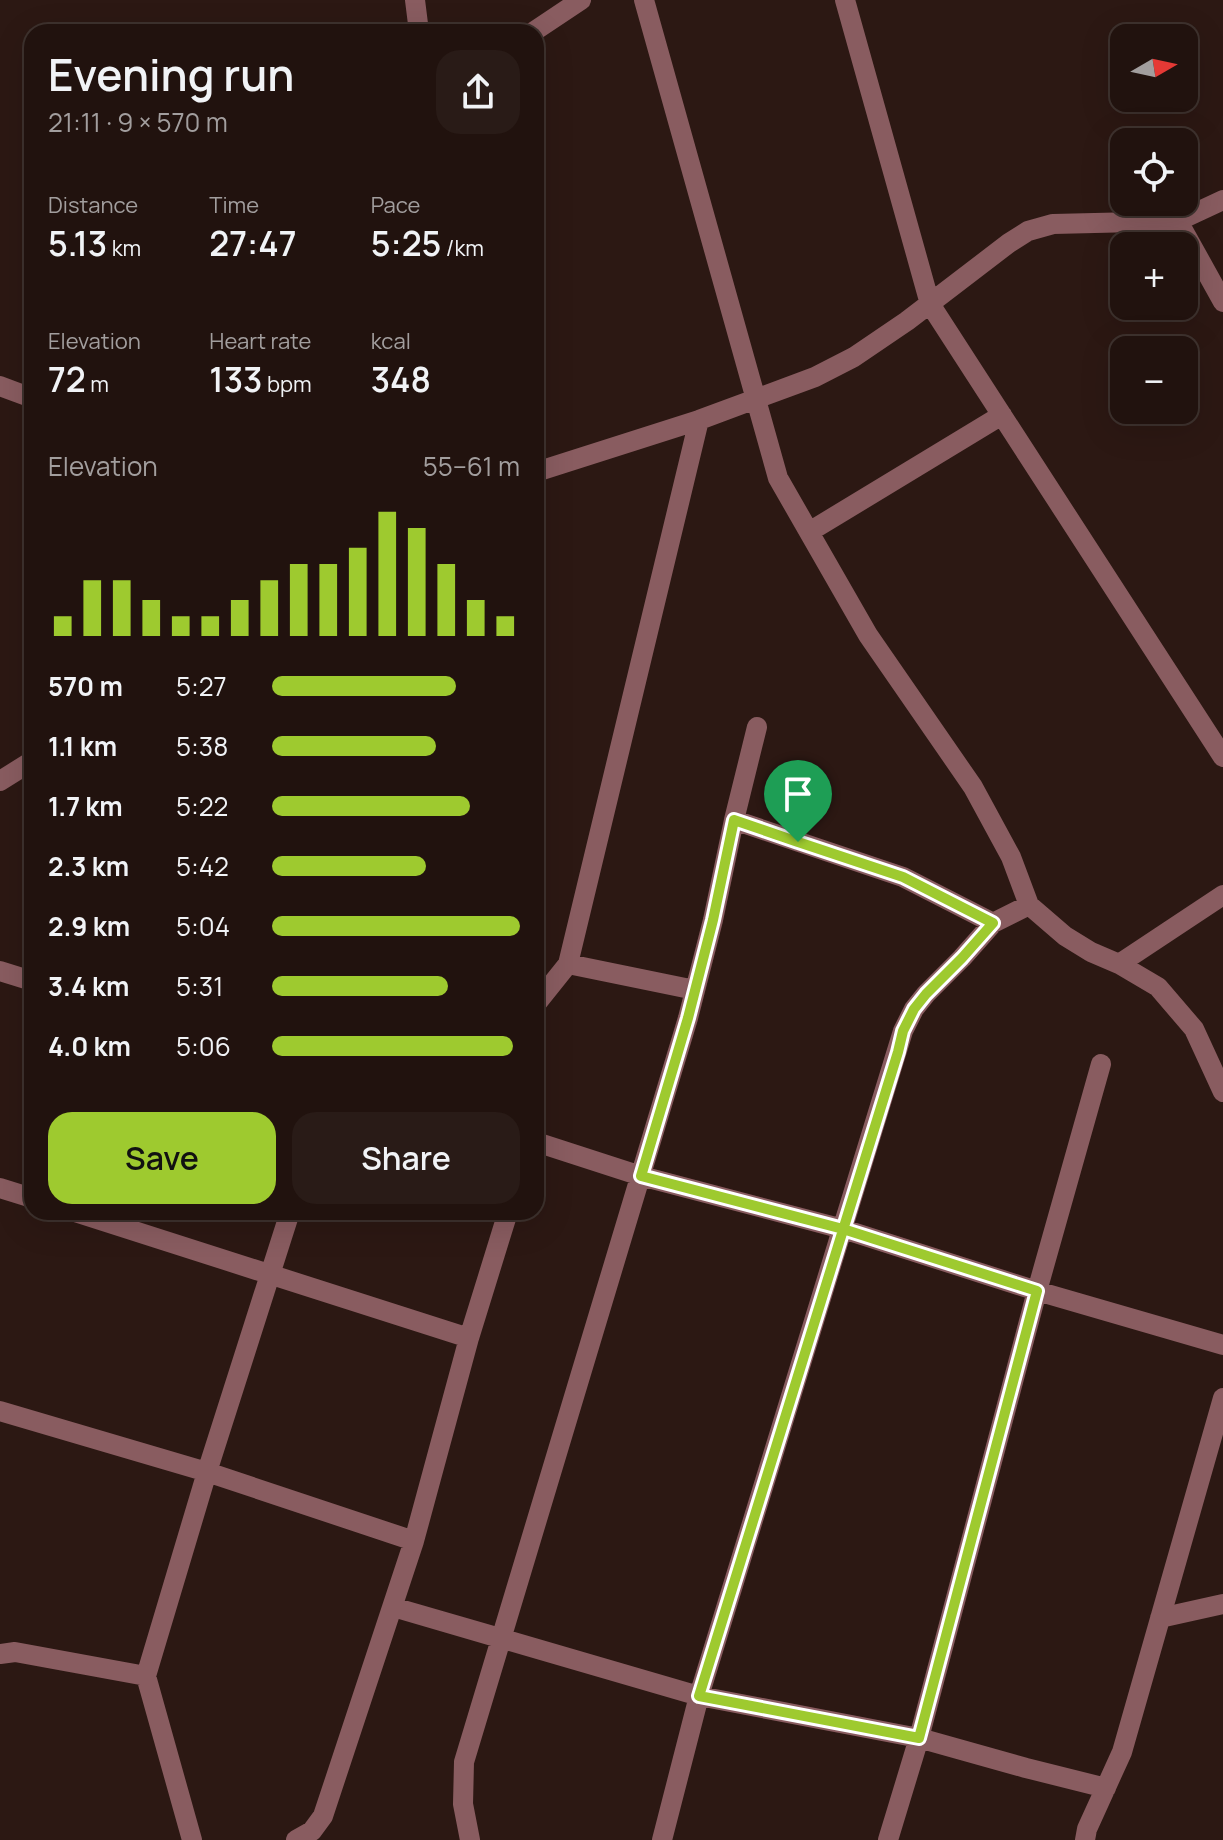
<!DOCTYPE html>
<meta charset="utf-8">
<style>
body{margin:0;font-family:Manrope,sans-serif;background:#291b17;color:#f1f3f6;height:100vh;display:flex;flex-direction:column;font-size:30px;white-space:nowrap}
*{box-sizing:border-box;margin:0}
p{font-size:26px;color:#a29e9e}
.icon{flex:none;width:44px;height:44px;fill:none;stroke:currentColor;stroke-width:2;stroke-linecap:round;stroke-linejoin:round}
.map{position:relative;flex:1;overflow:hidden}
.panel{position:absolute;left:24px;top:24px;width:520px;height:1196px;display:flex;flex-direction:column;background:#21120e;border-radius:24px;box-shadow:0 8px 32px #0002,0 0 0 2px #3e322e}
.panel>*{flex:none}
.needle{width:52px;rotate:81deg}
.buttons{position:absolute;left:1110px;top:24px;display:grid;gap:16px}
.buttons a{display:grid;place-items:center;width:88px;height:88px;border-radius:16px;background:#21120e;box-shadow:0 8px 32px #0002,0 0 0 2px #3e322e;font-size:40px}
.pin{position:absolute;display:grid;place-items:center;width:68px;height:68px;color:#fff;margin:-82px -34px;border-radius:50% 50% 50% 0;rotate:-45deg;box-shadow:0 0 8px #0007}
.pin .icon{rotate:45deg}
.round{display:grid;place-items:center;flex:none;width:84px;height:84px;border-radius:24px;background:#291b17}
.headline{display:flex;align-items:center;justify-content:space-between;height:136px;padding:0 24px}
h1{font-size:44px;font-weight:600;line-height:60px}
.metrics{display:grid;grid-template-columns:repeat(3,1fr);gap:12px;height:136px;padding:8px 24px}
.metrics div{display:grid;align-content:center}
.metrics b{font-size:34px;font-weight:600}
.metrics small{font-size:22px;font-weight:400}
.metrics p{font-size:22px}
.chart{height:224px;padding:16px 24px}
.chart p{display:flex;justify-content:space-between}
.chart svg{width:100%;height:144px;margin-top:8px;stroke:#9eca2f;stroke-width:6}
.cta{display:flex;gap:16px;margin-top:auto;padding:16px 24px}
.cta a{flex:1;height:92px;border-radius:24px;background:#9eca2f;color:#111;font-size:32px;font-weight:600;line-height:92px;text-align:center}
.cta a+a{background:#291b17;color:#f1f3f6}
ul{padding:0 24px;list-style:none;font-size:26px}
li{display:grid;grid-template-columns:128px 96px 1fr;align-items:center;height:60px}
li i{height:20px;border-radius:10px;background:#9eca2f}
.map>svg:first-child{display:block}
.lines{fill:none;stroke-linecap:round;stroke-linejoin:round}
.street{stroke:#895c60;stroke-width:20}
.route-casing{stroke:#fff;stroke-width:16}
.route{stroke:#9eca2f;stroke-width:10}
</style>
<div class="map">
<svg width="1223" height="1840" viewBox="0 0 1223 1840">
<rect width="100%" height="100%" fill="#2c1813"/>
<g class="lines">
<path class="street" d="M415,0l4,32
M644,0l134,478 90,157 105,152 38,70 18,48 36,31 26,16 28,12 39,23 36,42 29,63
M845,0l85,304 293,453
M533,32l48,-32
M1178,221l45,81
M0,386l32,12
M536,472l163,-52 116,-43 39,-20 53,-36 102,-78 19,-12 25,-7 125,-3 45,-21
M809,532l193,-117
M0,781l32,-20
M734,820l169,57 90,46
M568,964l127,26
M1119,964l104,-69
M0,971l32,10
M536,1004l32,-40 131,-544
M536,1142l105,34 202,53 194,62 186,54
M0,1188l32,10
M75,1212l394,126
M0,1411l207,61 207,69
M393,1607l306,89 220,42 107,30 80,20
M1160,1618l63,-14
M0,1654l15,-2 131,24
M192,1840l-46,-164 61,-204 83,-260
M296,1840l16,-9 11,-15 91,-275 55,-203 39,-126
M470,1840l-7,-36 1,-42 224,-744 25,-98 21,-100 23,-93
M662,1840l37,-144 204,-665 11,-22 12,-15 36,-36 31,-35 36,-18
M888,1840l31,-102 118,-447 64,-227
M1085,1840l2,-11 35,-77 101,-354"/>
</g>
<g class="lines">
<g class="route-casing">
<path id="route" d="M798,842l105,35 90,46 -31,35 -36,36 -12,15 -11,22 -5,21 -199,644 220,42 118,-447 -194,-62 -202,-53 47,-158 25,-98 21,-100 64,22"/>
</g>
<use href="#route" class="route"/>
</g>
</svg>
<div class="buttons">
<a><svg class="needle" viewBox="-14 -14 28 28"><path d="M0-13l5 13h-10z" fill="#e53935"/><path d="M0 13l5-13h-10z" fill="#a29e9e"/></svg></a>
<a><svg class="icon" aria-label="locate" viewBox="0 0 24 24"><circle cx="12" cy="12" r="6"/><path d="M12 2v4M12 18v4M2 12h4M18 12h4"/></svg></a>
<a>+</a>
<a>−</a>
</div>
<div class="pin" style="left:798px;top:842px;background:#1e9e55"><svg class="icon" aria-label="arrive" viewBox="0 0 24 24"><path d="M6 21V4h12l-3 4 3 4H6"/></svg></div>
<section class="panel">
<div class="headline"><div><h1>Evening run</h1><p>21:11 · 9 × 570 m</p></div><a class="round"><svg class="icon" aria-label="share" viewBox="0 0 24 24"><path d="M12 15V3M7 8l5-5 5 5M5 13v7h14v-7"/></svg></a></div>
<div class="metrics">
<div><p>Distance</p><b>5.13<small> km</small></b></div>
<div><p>Time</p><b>27:47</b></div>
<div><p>Pace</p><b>5:25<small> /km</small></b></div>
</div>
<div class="metrics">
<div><p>Elevation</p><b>72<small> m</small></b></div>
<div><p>Heart rate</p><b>133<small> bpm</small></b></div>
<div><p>kcal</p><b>348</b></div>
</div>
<div class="chart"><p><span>Elevation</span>55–61 m</p>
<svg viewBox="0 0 160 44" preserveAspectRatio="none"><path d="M5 44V38M15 44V27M25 44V27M35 44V33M45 44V38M55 44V38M65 44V33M75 44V27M85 44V22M95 44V22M105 44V17M115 44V6M125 44V11M135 44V22M145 44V33M155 44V38"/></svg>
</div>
<ul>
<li><b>570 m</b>5:27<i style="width:74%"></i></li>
<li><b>1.1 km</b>5:38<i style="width:66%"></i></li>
<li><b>1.7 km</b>5:22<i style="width:80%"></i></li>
<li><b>2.3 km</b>5:42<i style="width:62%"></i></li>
<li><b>2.9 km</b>5:04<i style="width:100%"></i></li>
<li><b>3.4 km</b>5:31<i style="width:71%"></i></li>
<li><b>4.0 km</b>5:06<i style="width:97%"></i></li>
</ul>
<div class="cta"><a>Save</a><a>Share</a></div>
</section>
</div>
